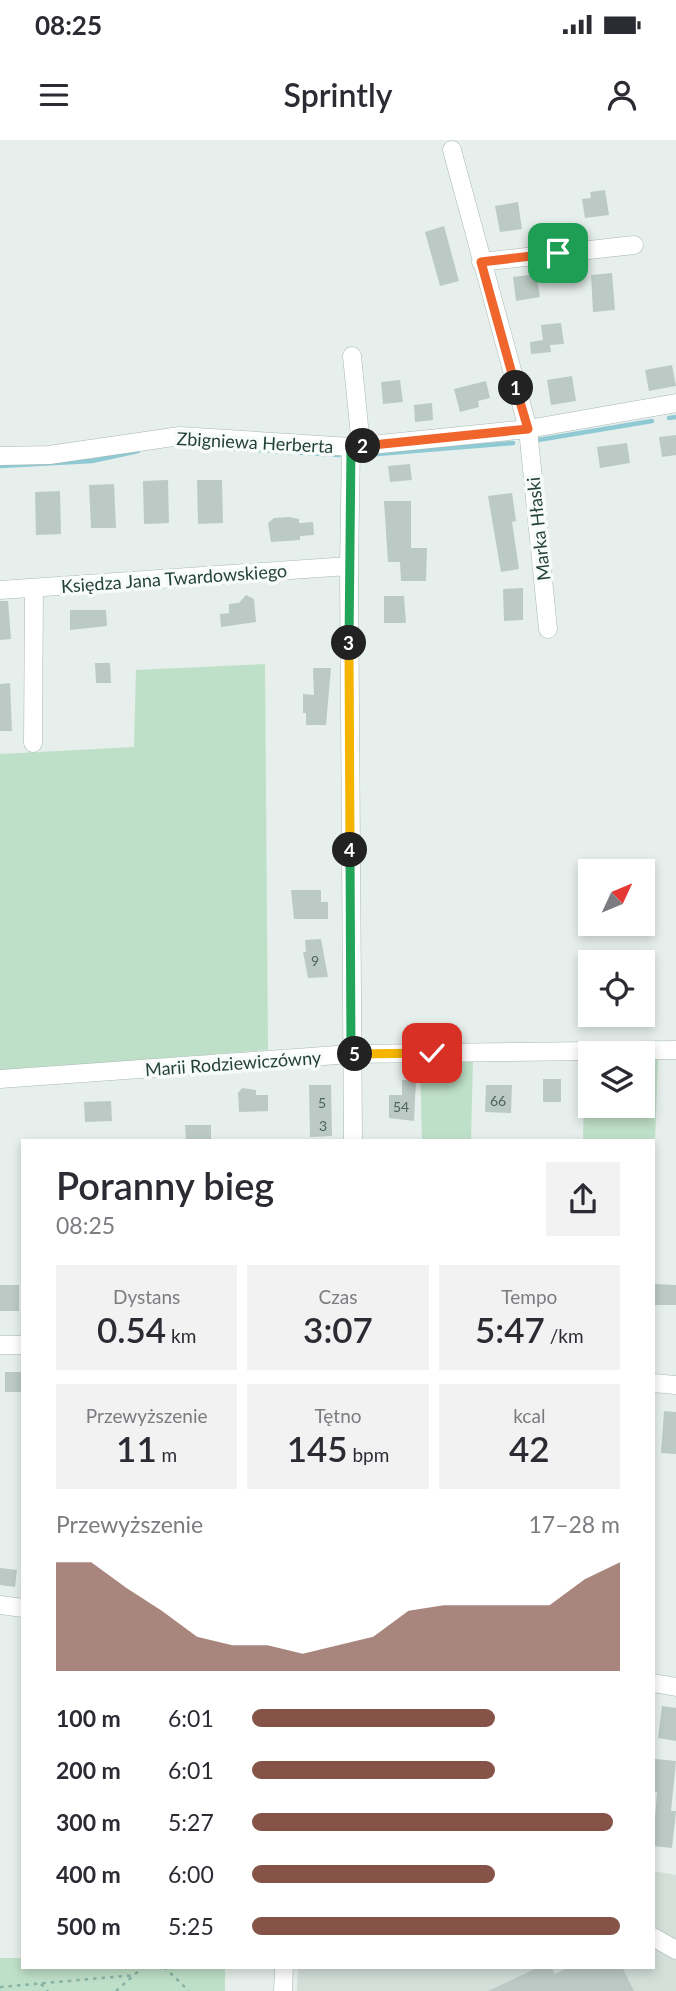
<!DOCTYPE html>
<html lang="pl">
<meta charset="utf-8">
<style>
body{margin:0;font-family:Lato,sans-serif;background:#f2f2f3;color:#2b2b33;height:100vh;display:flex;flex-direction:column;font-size:26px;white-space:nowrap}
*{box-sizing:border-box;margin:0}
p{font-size:23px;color:#7c7c81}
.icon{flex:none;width:38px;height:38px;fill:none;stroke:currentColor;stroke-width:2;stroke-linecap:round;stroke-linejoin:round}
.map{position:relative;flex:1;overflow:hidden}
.sheet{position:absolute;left:21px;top:999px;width:634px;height:830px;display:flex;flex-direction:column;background:#fff;border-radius:0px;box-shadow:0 4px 10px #0003}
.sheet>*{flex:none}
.needle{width:46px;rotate:46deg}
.buttons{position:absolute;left:578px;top:719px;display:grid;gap:14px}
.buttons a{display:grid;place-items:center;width:77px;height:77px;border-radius:0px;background:#fff;box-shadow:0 4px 10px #0003;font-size:35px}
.pin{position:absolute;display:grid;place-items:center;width:60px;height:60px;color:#fff;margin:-30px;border-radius:14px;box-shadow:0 4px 10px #0006}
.km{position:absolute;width:35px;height:35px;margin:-18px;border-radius:50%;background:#222;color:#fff;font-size:19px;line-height:35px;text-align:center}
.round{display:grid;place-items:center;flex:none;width:74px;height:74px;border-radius:0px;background:#f2f2f3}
.head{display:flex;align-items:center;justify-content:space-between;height:119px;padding:0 35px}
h1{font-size:38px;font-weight:600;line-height:52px}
.metrics{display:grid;grid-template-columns:repeat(3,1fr);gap:10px;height:119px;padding:7px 35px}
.metrics div{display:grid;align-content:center;border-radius:0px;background:#f2f2f3;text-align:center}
.metrics b{font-size:35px;font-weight:600}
.metrics small{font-size:19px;font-weight:400}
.metrics p{font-size:19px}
.chart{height:196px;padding:14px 35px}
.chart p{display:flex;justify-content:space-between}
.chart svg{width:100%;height:126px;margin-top:7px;fill:#855347;opacity:.7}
ul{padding:0 35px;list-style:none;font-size:23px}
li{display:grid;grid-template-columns:112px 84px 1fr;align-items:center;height:52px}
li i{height:18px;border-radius:9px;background:#855347}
.status{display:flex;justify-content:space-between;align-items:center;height:49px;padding:0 35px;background:#fff;direction:ltr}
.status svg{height:19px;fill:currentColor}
header{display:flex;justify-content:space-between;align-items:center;height:91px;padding:0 35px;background:#fff;font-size:32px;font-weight:600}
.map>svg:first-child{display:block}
.built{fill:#d4dfda}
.green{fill:#bfe0c8}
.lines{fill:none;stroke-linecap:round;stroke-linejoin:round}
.stream{stroke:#8ec9d4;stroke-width:4.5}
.building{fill:#bbcac4}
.minor-casing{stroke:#a8b8b2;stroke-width:19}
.path{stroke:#86b3a5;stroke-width:2.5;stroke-dasharray:3.5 5;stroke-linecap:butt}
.minor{stroke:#fff;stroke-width:18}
.split-1-casing{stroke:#fff;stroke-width:14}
.split-2-casing{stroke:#fff;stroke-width:14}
.split-3-casing{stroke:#fff;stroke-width:14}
.split-4-casing{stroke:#fff;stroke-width:14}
.split-5-casing{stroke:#fff;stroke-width:14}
.split-6-casing{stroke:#fff;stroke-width:14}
.split-1{stroke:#f0652b;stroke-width:9}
.split-2{stroke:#f0652b;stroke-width:9}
.split-3{stroke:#22a559;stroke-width:9}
.split-4{stroke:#f5b400;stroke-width:9}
.split-5{stroke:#22a559;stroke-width:9}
.split-6{stroke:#f5b400;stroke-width:9}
.labels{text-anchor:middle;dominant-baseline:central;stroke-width:7;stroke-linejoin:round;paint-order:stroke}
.number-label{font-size:14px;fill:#4a645c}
.street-label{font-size:18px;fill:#24423a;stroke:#f7fbf9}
</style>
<div class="status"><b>08:25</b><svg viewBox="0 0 49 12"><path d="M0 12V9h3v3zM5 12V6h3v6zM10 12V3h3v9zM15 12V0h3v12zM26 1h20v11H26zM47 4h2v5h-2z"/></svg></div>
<header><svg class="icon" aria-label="menu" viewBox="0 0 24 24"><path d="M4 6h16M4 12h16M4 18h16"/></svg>Sprintly<svg class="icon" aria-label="person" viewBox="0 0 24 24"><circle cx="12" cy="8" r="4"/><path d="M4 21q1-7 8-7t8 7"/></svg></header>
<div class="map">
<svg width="676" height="1851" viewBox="0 0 676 1851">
<rect width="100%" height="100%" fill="#e6efeb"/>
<path class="built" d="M653,1731l23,4v116h-379l1,-24h355z"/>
<path class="green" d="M265,524l3,386 -268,21v-317l134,-7 2,-77z
M585,917h5v49h52v-49l16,1 -5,140v-57h-70z
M473,919l-2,82h-49l-2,-81z
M0,1818h23v9h202v24h-225z"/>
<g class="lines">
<path class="stream" d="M669,278l7,-1
M538,300l114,-19
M174,305l165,10
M365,315l148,-12
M0,326l92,-5 46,-10"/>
</g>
<path class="building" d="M605,50l4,25 -24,3 -3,-19 9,-1 -1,-6z
M518,62l4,27 -22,3 -5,-26z
M444,86l15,55 -19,5 -15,-54z
M612,133l3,37 -22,2 -2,-37z
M536,134l4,23 -24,4 -3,-24z
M561,183l3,21 -14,1 1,7 -20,2 -1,-12 13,-2 -2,-15z
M672,225l4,21 -27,5 -4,-21z
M572,236l4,25 -25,4 -4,-25z
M400,240l3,22 -20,2 -2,-22z
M486,241l4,17 -12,3 1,6 -19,5 -6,-23z
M432,263l1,17 -18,2 -1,-17z
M676,295v20l-14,2 -3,-20z
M627,303l3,20 -30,5 -3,-21z
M410,324l2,16 -22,2 -2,-16z
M168,340l1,43 -25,1 -1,-43z
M197,340h25l1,43 -25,1z
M114,344l2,44h-25l-2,-43z
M60,351l1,43 -25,1 -1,-43z
M512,353l4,28 -4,1 7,47 -18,3 -13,-76z
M384,361h27v47h16l-1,33h-25l-1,-19h-12z
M289,377l10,2v4l14,-1 1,13 -14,1v4l-29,2 -3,-19 6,-5z
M523,448v32l-19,1 -1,-32z
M246,455l8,4 2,23 -35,5 -1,-13 9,-1v-9l10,-1z
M384,456h20l2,27h-22z
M0,461h8l3,38 -11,1z
M70,470h36l1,16 -37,4z
M95,523h15l1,20h-15z
M313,528h18l-5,57h-20v-12h-3v-19l11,1z
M10,543l2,48h-12v-47z
M291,750h30v12h7v17h-34z
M321,799l7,38 -20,1 -5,-26h3l-1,-12z
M543,939h18v23h-18z
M402,940h14l-2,41 -25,-3v-23h13z
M309,945h22l1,51 -22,1z
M486,945h26l-1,28 -26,-1z
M242,948l14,2v5h12v16l-29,1 -1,-19z
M111,961l1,20 -27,1 -1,-20z
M185,985h26v16h-25z
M653,1144l23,1v20h-23z
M0,1145h19v26h-19z
M5,1232h18v20h-18z
M664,1271l12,1v42l-15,-1z
M0,1428l17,2 -2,17 -15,-2z
M662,1566l14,2v33l-18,-3z
M655,1619l21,2 -5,50h5l-4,37 -19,-2 4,-54h-4z
M539,1827h12l4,7 14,-7h53l12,24h-146z"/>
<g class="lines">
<g class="minor-casing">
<path id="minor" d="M452,10l76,279 20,200
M481,122l153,-17
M352,216l9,90
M351,307l-2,119 4,575
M0,316l49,-1 131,-19 171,11 177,-18 148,-26
M0,450l349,-24
M33,603l1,-155
M0,939l351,-25 325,-4
M0,1205h23
M653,1243l23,2
M0,1465l23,3
M653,1543l23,4
M653,1797l23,13
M283,1851l1,-24"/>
</g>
<path class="path" d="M164,1827l25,24
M41,1844l7,7
M0,1847l135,-12
M116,1851l27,-24"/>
<use href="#minor" class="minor"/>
</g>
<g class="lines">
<g class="split-1-casing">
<path id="split-1" d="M516,248l-35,-126 77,-9"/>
</g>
<g class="split-2-casing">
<path id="split-2" d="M363,306l165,-17 -12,-41"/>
</g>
<g class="split-3-casing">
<path id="split-3" d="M349,503l2,-196 12,-1"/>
</g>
<g class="split-4-casing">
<path id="split-4" d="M349,503l1,207"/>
</g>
<g class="split-5-casing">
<path id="split-5" d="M350,710l1,204h4"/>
</g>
<g class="split-6-casing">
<path id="split-6" d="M355,914l77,-1"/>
</g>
<use href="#split-1" class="split-1"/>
<use href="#split-2" class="split-2"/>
<use href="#split-3" class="split-3"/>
<use href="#split-4" class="split-4"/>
<use href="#split-5" class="split-5"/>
<use href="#split-6" class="split-6"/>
</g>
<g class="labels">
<g class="number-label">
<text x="315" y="820">9</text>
<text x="498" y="960">66</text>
<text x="322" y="962">5</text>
<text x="401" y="966">54</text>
<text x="323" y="985">3</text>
</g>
<g class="street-label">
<text transform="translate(255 302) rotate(3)">Zbigniewa Herberta</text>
<text transform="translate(538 389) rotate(-96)">Marka Hłaski</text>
<text transform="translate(174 438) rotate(-4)">Księdza Jana Twardowskiego</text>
<text transform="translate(233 923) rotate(-4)">Marii Rodziewiczówny</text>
</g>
</g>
</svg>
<div class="buttons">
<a><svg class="needle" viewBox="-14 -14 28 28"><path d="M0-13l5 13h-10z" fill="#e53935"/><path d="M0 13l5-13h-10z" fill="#7c7c81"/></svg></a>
<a><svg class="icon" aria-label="locate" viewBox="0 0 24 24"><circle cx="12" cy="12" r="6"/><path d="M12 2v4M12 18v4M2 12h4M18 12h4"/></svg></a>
<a><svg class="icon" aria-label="layers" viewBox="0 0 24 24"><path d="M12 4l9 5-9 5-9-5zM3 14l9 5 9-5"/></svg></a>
</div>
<div class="pin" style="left:558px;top:113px;background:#1e9e55"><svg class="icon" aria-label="arrive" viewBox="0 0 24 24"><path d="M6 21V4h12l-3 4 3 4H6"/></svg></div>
<div class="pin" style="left:432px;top:913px;background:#d93025"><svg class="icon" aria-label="check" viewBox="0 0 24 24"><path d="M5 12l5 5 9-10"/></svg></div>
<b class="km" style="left:516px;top:248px">1</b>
<b class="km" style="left:363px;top:306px">2</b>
<b class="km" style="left:349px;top:503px">3</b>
<b class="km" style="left:350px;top:710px">4</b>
<b class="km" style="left:355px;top:914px">5</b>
<section class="sheet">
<div class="head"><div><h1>Poranny bieg</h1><p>08:25</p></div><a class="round"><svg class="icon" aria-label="share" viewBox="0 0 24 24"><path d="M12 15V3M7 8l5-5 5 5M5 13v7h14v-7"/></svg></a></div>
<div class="metrics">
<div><p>Dystans</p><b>0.54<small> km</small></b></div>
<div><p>Czas</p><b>3:07</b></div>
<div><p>Tempo</p><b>5:47<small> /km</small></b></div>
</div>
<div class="metrics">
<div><p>Przewyższenie</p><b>11<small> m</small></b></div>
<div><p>Tętno</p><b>145<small> bpm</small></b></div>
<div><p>kcal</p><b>42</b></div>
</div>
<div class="chart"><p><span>Przewyższenie</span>17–28 m</p>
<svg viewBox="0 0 160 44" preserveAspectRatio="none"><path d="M0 44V6L10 6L20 15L30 23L40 32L50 35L60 35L70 38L80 35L90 32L100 23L110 21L120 21L130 21L140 21L150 12L160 6V44z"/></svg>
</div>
<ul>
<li><b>100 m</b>6:01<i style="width:66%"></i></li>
<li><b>200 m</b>6:01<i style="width:66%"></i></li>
<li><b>300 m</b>5:27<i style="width:98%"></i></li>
<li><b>400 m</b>6:00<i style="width:66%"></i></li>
<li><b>500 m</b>5:25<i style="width:100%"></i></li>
</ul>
</section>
</div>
